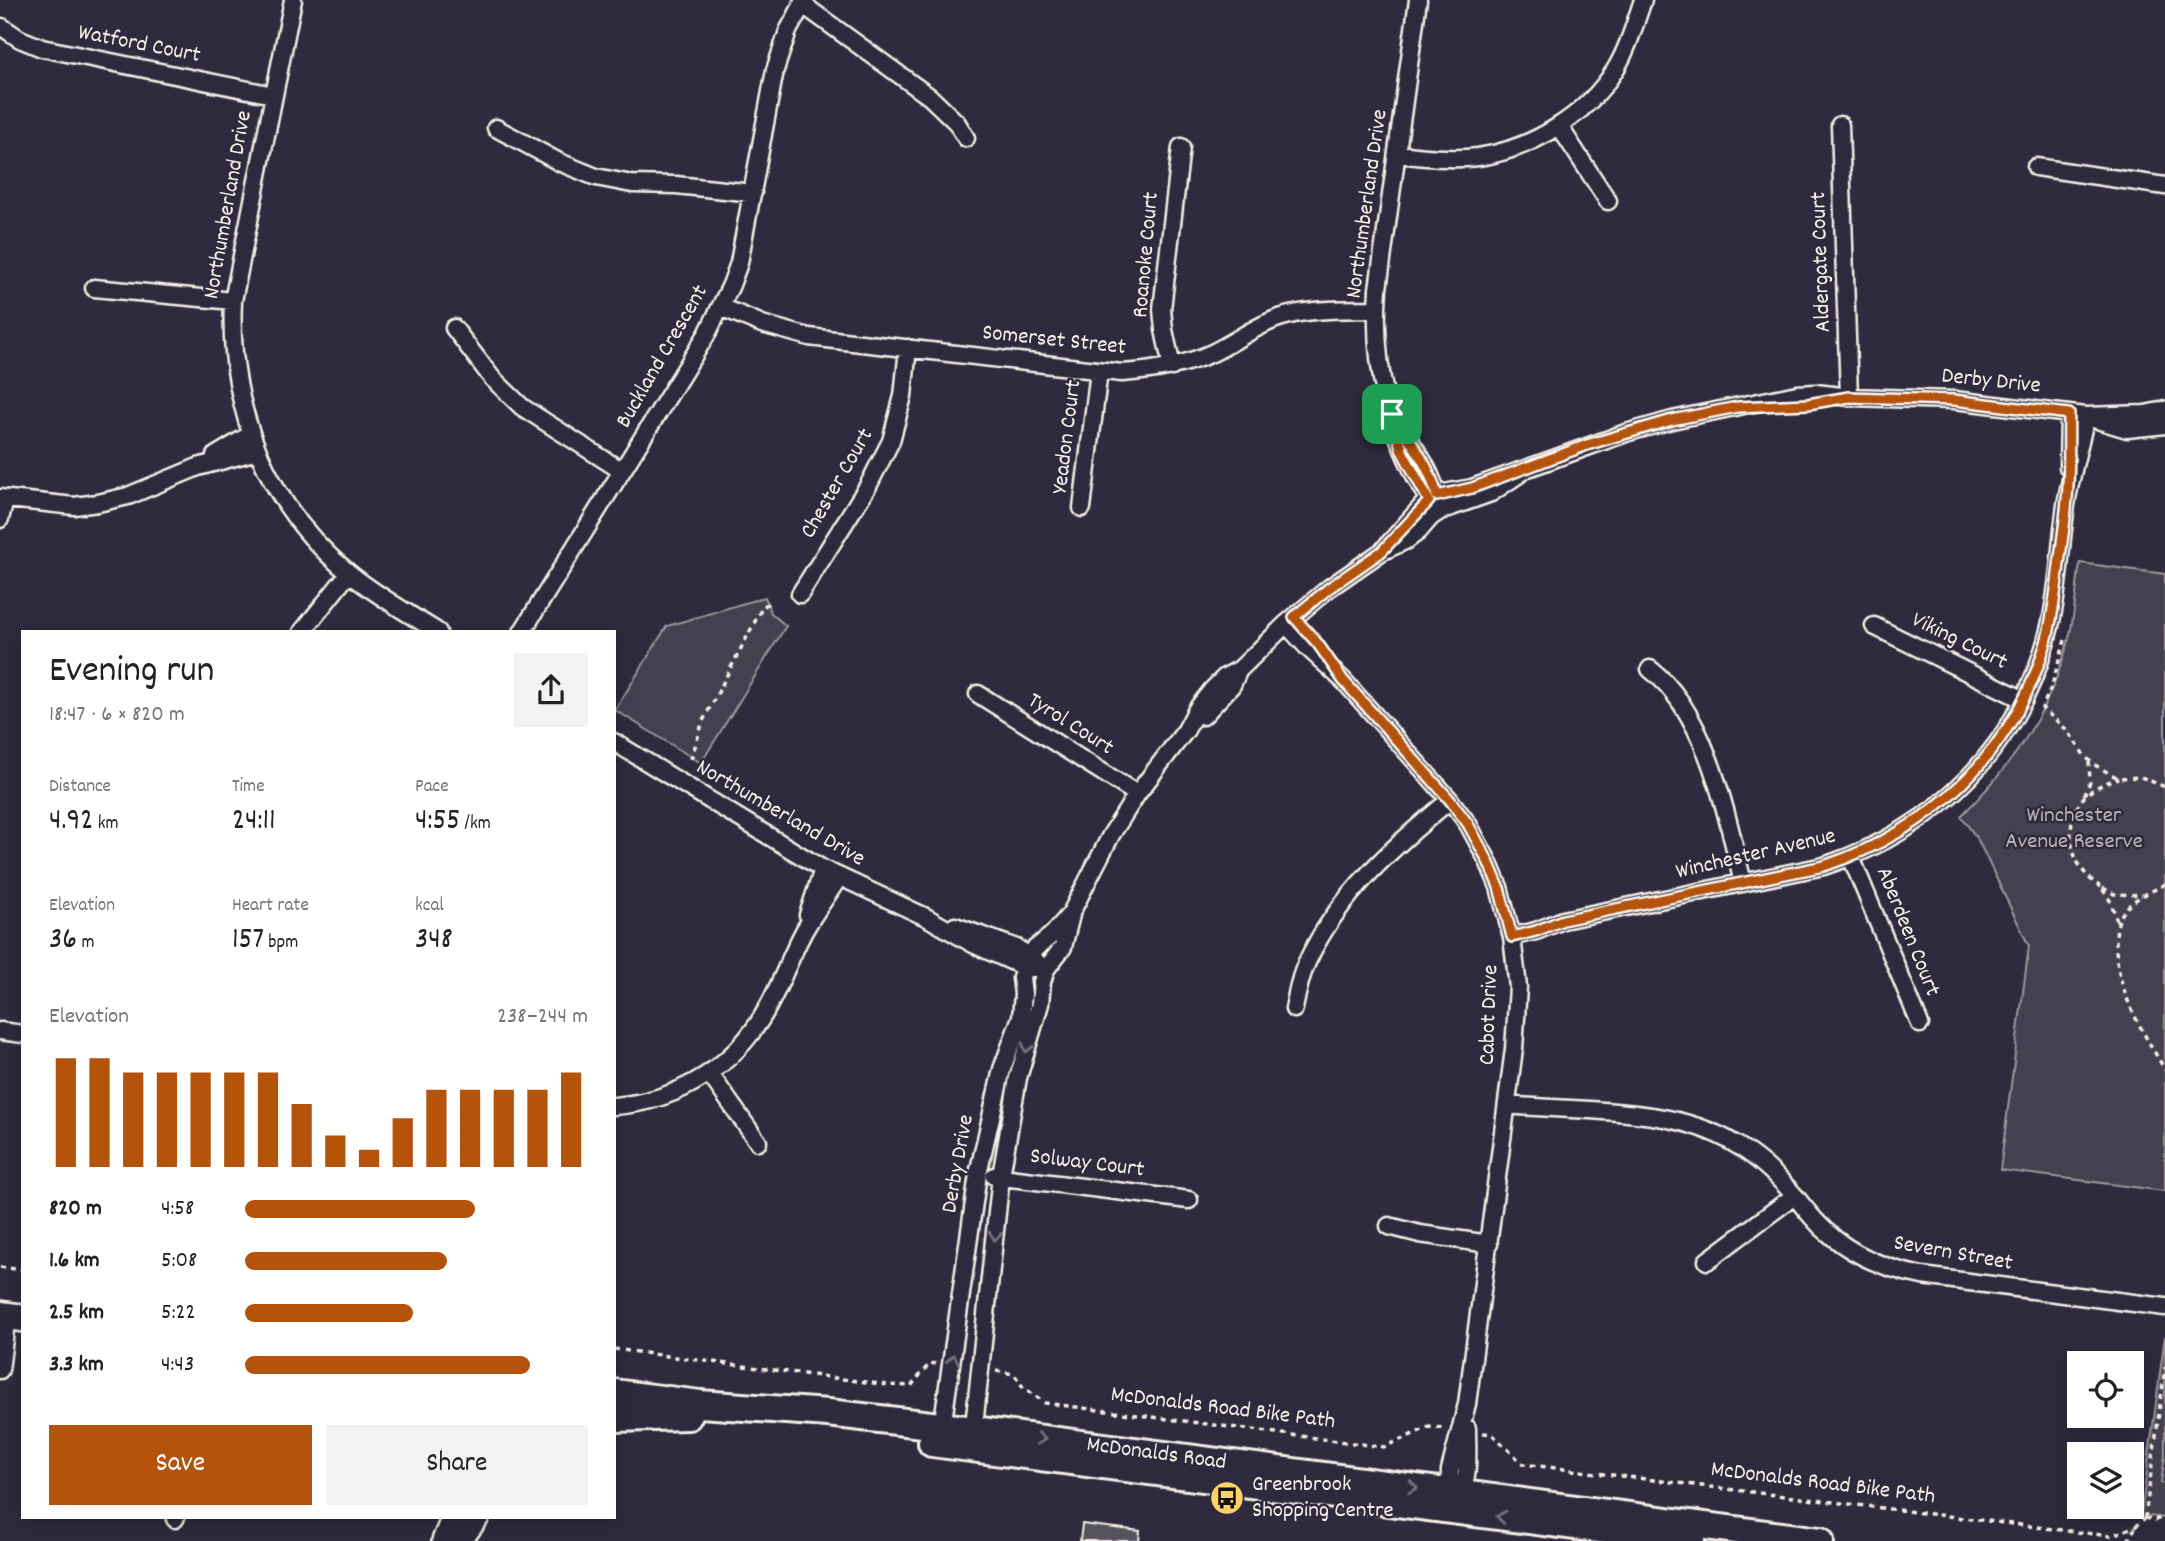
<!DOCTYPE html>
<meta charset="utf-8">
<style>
body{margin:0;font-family:Dekko,sans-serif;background:#f2f2f2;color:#222;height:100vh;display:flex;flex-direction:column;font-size:26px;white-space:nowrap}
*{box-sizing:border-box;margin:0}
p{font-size:23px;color:#767676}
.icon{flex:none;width:38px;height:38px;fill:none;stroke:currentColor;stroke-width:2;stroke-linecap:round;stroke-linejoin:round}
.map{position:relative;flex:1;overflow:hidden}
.drawer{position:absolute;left:21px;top:630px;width:595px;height:889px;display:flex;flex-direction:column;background:#fff;border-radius:0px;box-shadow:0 4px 18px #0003}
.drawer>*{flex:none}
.controls{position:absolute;left:2067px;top:1351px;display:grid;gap:14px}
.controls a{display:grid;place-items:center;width:77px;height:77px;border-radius:0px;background:#fff;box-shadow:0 4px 18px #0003;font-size:35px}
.pin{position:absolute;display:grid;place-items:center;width:60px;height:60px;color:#fff;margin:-30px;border-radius:14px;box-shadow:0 4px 10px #0006}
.round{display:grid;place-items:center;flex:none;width:74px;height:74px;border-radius:0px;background:#f2f2f2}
.head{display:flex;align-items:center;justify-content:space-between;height:119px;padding:0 28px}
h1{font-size:38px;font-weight:600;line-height:52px}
.figures{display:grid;grid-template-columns:repeat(3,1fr);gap:10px;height:119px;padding:7px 28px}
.figures div{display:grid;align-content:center}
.figures b{font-size:30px;font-weight:600}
.figures small{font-size:19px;font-weight:400}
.figures p{font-size:19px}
.chart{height:196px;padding:14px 28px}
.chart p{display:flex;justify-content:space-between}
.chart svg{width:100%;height:126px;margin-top:7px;stroke:#b45309;stroke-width:6}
.action{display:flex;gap:14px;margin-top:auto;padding:14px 28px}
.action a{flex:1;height:80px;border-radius:0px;background:#b45309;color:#fff;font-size:28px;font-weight:600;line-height:80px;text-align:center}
.action a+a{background:#f2f2f2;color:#222}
ul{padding:0 28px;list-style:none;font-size:23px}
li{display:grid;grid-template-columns:112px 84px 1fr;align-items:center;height:52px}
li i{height:18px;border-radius:9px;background:#b45309}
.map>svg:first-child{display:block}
.green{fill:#454050;stroke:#9c989c;stroke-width:2}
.building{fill:#56525f;stroke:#f4f1e8;stroke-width:2}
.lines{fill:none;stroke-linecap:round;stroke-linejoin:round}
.street-casing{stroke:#f4f1e8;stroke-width:21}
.secondary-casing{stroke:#f4f1e8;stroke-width:28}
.primary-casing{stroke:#f4f1e8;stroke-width:32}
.path{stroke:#f4f1e8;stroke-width:3.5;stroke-dasharray:5 5;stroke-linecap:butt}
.street{stroke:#2f2a3d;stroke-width:16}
.secondary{stroke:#2f2a3d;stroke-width:23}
.primary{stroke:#2f2a3d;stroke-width:26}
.oneway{stroke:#747079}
.route-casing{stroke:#fff;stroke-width:14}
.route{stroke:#b45309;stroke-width:9}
.labels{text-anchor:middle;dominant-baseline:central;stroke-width:5;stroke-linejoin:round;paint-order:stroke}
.street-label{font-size:23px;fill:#f4f1e8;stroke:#2f2a3d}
.park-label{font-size:23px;fill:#b7b3b3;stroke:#2f2a3d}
.poi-label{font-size:23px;fill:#f4f1e8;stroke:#2f2a3d;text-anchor:start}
</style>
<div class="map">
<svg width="2165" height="1541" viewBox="0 0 2165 1541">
<rect width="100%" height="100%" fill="#2f2a3d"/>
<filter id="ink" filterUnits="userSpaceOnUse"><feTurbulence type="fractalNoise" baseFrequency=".0143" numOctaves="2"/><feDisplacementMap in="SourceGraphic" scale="14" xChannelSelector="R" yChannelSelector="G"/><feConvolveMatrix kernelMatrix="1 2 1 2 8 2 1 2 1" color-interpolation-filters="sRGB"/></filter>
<g filter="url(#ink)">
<path class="green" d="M2080,563l85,11v617l-165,-21 29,-224 -51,-106 -17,-24c53,-52 89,-104 108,-178 6,-24 7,-50 11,-75z
M765,597l6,16 15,13 -85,137 -86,-53 52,-84z
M2165,1336v120l-4,27 4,1v34l-24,-3z"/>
<path class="building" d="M1082,1524l58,7 -1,10h-59z"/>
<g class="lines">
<g class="street-casing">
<path id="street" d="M293,0l-60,301c-5,105 33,205 116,272 28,23 59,40 89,59
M1418,0l-40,289c-6,79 11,144 51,212l6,6
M802,4l128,93 27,26 9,15
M2,27l18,12 22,9 231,47
M1840,125l9,272
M1559,126l49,75
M496,128l63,34 37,15 36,7 44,1 77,8
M1397,154c27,3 54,6 81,3 54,-8 108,-41 137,-87 13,-21 20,-47 28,-70
M2036,167l129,19
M94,288l139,13
M721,307l41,17 47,13 313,36c32,-2 61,-7 90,-20 23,-11 43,-27 67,-35 31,-10 65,-8 97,-9
M454,328l38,50 30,29 100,64
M1172,367l-8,-37 -2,-21 19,-162
M2094,419l33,10 38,-4
M1399,425c17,24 35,49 40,79
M215,456l36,-22
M2068,467l1,-53
M0,498l74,8 24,-3 30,-7 70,-29 59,-16
M1082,508l17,-137
M0,519l5,-20
M1385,548l39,-44 20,-11 28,-5 154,-55 46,-13 125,-26 19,-1 33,4 105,3 132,16 59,-2 20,-4
M800,594l68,-108 23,-45 12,-45 5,-48
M1286,624l22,24 35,32 107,120 18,24 20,37 11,26 13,50 6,50 -4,62 -47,355 -17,66 -1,21 1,7
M1874,626l150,74
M302,632l47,-59
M522,632l185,-298 24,-49 8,-22 36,-193 13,-39 17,-31
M1650,669c57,43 77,148 93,214
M978,694l159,100
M1203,716l29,-31 5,-11
M614,742l209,127 103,48 47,27 51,23 9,1
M1851,857l69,167
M808,915l15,-46
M955,926l62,22 20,14
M1512,937l24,-6 27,-11 261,-54c115,-38 198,-121 226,-240 10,-42 10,-85 17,-127 5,-28 13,-56 19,-83
M1294,1009c3,-16 6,-32 13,-47 31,-67 88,-117 143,-162
M0,1031l23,3
M709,1073l49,69
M1507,1105c71,7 165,0 228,39 24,14 42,32 60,52 10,13 20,26 32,36 27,25 60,37 95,44l243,31
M614,1106c67,-5 124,-42 155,-101 13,-24 22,-50 35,-74 10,-18 24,-36 35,-54
M994,1176l195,24
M1389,1226l31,8 69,10
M1707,1261l87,-65
M0,1370l7,-54
M941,1435l37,-261 24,-105 19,-52 2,-23 -2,-16 3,-11 7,-15 22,-18 18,-21 40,-78 26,-41 49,-64 11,-21 15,-19 13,-13 15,-8 46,-45 43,-36 52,-36 26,-12 12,-9 12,-14 9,-6 51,-18 34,-23
M973,1435l28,-259 17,-98 22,-74 2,-22 4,-13 17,-22 8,-32
M1459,1499c11,-21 8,-48 8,-71
M175,1519l1,-2"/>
</g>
<g class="secondary-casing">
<path id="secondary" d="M444,1541l10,-24
M459,1541l18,-24"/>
</g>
<g class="primary-casing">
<g id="primary">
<path d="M0,1315l23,3"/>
<path id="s1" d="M614,1393l86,11 128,9 146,17 846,111"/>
<path d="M614,1418l74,-2"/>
<path d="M932,1443l759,98"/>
</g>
</g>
<path class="path" d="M2065,640l-13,45 -10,23 26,23 16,24 9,9 25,14 23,-1 24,10
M691,759l12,-38 59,-113 6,-5
M2084,795l6,-13 -1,-20
M2165,884c-15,9 -29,12 -40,26 -9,11 -9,22 -9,36 1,47 26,84 49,124
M2101,887c-29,-18 -40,-55 -20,-86 8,-12 24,-18 37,-23
M2117,921l-6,-19 -10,-15 13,7 28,1
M0,1267l23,3
M614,1349l274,36 23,1 19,-23 6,1
M996,1371l18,3 9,13 22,16 339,44 45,-20 15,1
M1483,1433l9,1 31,30 587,72 26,-10 9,-8
M2145,1518l20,-151
M2145,1518l10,2 10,-3
M2128,1541l7,-13"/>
<use href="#street" class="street"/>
<use href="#secondary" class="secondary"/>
<use href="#primary" class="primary"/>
</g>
<defs><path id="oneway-chevron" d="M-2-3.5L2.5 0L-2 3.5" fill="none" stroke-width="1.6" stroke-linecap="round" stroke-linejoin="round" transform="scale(1.75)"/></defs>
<g class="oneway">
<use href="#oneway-chevron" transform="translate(1027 1048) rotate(106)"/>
<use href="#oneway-chevron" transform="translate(995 1236) rotate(96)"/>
<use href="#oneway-chevron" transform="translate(953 1359) rotate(-81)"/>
<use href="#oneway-chevron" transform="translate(1041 1439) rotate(7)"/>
<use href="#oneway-chevron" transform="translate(1413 1487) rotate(7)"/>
<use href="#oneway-chevron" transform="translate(1501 1517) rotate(-173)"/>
</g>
</g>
<g class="lines" filter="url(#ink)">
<g class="route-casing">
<path id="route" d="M1849,397l105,3 115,14c-1,28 1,57 -2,85 -2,25 -6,49 -9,74 -3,25 -6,49 -13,73 -34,110 -114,184 -221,220l-261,54 -27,11 -24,6 -13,-50 -11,-26 -20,-37 -18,-24 -107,-120 -25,-36 -24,-27 35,-29 52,-36 48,-51 -27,-50 -10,-37c17,25 38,51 45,82l35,-8 118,-44 82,-24 65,-13 71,-3z"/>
</g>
<use href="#route" class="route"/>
</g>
<defs>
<g id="bus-disc" transform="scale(1.75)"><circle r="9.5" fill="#ffd166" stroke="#2f2a3d"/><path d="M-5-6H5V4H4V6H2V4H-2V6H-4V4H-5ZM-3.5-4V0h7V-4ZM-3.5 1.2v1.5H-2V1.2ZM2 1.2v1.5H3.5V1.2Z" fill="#111"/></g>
</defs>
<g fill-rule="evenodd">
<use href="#bus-disc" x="1227" y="1498"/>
</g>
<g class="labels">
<g class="street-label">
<text transform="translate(139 45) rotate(11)">Watford Court</text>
<text transform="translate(1368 204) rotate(-82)">Northumberland Drive</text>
<text transform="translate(229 205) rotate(-80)">Northumberland Drive</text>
<text transform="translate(1147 255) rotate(-85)">Roanoke Court</text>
<text transform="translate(1822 262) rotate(-92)">Aldergate Court</text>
<text transform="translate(1054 341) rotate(6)">Somerset Street</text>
<text transform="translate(663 357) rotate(-60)">Buckland Crescent</text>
<text transform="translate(1991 382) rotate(6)">Derby Drive</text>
<text transform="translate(1068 437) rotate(-83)">Yeadon Court</text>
<text transform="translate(838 484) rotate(-60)">Chester Court</text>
<text transform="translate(1959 642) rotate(26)">Viking Court</text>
<text transform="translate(1070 725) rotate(32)">Tyrol Court</text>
<text transform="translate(780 814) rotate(30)">Northumberland Drive</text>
<text transform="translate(1756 855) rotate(-13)">Winchester Avenue</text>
<text transform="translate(1907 932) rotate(68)">Aberdeen Court</text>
<text transform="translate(1490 1015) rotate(-88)">Cabot Drive</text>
<text transform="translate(959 1164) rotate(-80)">Derby Drive</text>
<text transform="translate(1087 1164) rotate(7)">Solway Court</text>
<text transform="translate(1953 1254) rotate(10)">Severn Street</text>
<text transform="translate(1223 1409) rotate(7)">McDonalds Road Bike Path</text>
<text stroke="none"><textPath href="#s1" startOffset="546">McDonalds Road</textPath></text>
<text transform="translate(1823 1484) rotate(7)">McDonalds Road Bike Path</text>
</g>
<g class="park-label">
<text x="2074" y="816">Winchester<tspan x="2074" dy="26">Avenue Reserve</tspan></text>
</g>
<g class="poi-label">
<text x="1252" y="1485">Greenbrook<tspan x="1252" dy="26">Shopping Centre</tspan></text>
</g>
</g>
</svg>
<div class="controls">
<a><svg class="icon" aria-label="locate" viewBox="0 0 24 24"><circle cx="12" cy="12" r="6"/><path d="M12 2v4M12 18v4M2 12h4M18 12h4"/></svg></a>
<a><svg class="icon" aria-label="layers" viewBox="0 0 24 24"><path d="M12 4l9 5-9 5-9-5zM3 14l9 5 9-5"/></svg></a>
</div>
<div class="pin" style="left:1392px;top:414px;background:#1e9e55"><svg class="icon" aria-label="arrive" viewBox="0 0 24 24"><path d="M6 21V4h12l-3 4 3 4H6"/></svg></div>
<section class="drawer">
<div class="head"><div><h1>Evening run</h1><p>18:47 · 6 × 820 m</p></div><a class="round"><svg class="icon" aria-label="share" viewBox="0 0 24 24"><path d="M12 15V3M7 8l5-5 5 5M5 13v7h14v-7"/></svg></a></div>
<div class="figures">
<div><p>Distance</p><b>4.92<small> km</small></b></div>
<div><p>Time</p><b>24:11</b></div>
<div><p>Pace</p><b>4:55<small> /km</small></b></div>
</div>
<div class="figures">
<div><p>Elevation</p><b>36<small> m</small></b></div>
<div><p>Heart rate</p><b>157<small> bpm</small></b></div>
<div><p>kcal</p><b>348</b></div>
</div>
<div class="chart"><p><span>Elevation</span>238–244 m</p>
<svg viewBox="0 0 160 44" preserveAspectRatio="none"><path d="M5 44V6M15 44V6M25 44V11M35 44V11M45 44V11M55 44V11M65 44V11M75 44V22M85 44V33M95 44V38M105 44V27M115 44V17M125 44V17M135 44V17M145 44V17M155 44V11"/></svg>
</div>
<ul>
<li><b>820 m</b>4:58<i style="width:67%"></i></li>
<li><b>1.6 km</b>5:08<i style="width:59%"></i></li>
<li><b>2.5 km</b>5:22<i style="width:49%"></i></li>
<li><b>3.3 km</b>4:43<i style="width:83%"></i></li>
</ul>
<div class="action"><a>Save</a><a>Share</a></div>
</section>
</div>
